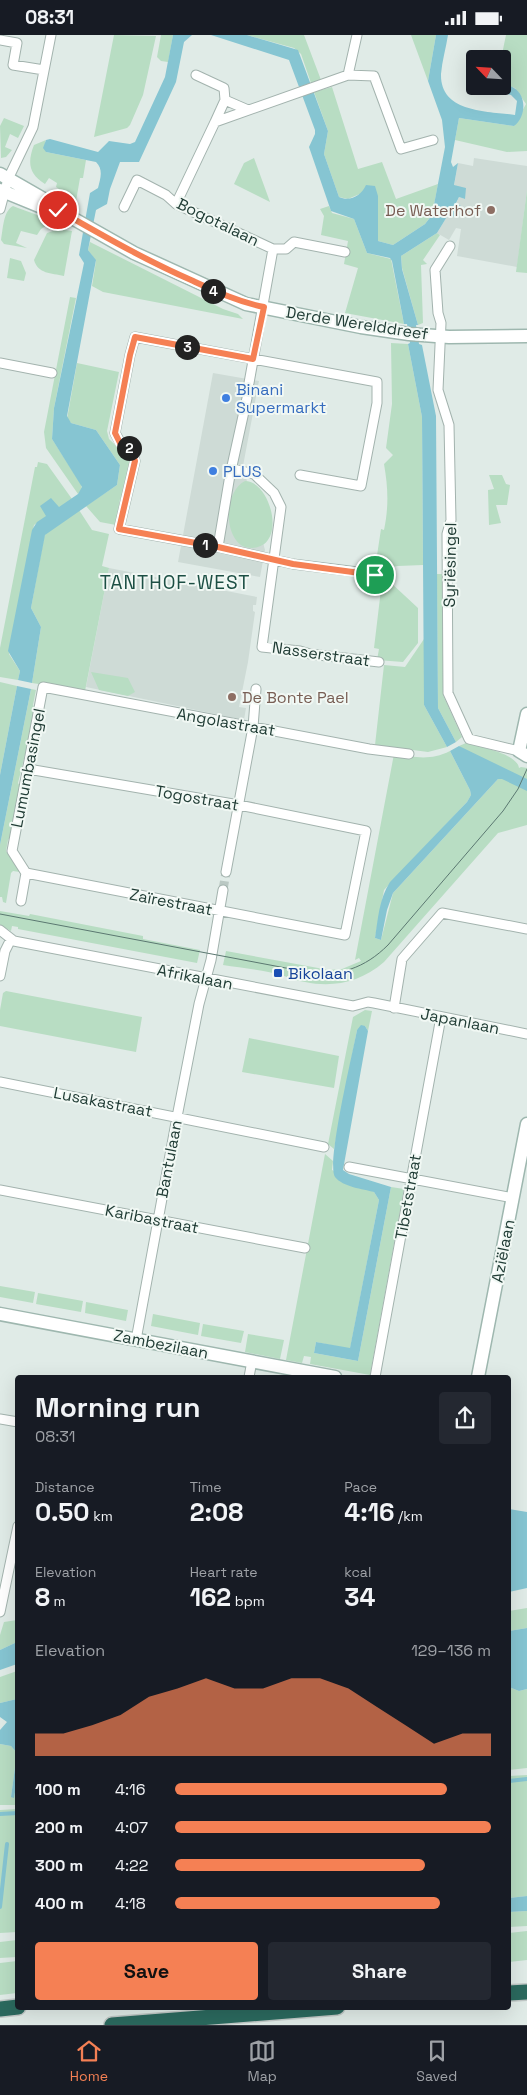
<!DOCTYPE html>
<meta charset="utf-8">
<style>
body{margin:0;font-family:"Space Grotesk",sans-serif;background:#242831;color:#f1f3f6;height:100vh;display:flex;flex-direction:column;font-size:19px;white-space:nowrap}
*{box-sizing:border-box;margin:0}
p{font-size:16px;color:#9ea1a6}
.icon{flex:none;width:28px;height:28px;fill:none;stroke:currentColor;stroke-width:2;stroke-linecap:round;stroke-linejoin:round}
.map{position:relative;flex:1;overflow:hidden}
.drawer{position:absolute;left:15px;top:1340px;width:496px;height:635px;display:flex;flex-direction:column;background:#171b24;border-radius:5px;box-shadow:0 5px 20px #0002}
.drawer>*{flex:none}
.needle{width:32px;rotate:295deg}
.tools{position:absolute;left:466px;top:15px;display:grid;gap:10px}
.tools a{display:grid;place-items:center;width:45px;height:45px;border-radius:5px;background:#171b24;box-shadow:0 5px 20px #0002;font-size:25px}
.pin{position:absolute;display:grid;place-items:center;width:42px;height:42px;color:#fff;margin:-21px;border:2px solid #fff;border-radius:50%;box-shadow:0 1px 5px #0007}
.km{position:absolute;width:25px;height:25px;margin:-12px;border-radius:50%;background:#222;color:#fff;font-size:14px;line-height:25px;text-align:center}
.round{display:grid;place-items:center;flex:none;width:52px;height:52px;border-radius:5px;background:#242831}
.headline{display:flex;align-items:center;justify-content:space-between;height:85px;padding:0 20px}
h1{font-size:28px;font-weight:800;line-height:38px}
.metrics{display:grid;grid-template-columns:repeat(3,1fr);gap:8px;height:85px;padding:5px 20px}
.metrics div{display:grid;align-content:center}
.metrics b{font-size:25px;font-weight:800}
.metrics small{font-size:14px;font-weight:400}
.metrics p{font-size:14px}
.chart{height:140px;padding:10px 20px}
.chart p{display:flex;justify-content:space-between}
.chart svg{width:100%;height:90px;margin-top:5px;fill:#f58054;opacity:.7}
.action{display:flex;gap:10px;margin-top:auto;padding:10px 20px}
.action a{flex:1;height:58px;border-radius:5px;background:#f58054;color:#111;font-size:20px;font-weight:800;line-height:58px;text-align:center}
.action a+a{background:#242831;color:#f1f3f6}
ul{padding:0 20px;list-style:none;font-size:16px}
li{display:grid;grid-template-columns:80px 60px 1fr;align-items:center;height:38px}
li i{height:12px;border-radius:6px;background:#f58054}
.status{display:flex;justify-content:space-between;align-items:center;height:35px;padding:0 25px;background:#171b24;direction:ltr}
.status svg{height:14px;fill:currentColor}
.tabs{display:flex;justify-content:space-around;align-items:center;height:70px;border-top:1px solid #363941;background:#171b24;font-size:14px;color:#9ea1a6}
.tabs a{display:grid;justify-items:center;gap:2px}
.tabs .current{color:#f58054}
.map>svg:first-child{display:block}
.built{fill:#cedbd6}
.green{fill:#b8ddc3}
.water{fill:#86c5d2}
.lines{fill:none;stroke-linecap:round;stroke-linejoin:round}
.stream{stroke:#86c5d2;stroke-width:4}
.street-tunnel{stroke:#bac8c3;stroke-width:9;stroke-dasharray:9 4.5;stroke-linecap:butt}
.street-casing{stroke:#a3b3ae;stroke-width:11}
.secondary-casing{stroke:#9eb7af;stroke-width:15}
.highway-casing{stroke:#c1c8c6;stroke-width:18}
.street{stroke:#fff;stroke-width:9}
.secondary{stroke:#fff;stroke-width:12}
.highway{stroke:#2b695e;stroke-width:15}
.tram{stroke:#5b7871;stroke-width:1}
.route-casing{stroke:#fff;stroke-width:10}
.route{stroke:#f58054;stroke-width:6}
.education-dot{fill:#8d6e63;stroke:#f1f8f4;stroke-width:2}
.shop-dot{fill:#3f7fe0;stroke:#f1f8f4;stroke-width:2}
.transit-dot{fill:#1a4fb4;stroke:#f1f8f4;stroke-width:2}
.labels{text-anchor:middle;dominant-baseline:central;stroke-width:4;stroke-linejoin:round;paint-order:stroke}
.education-label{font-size:16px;fill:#785e54;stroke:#f1f8f4;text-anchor:end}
.street-label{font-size:16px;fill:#203c35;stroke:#f1f8f4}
.shop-label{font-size:16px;fill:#366cbe;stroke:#f1f8f4;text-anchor:start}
.transit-label{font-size:16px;fill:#164399;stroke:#f1f8f4;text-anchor:start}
.quarter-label{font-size:19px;letter-spacing:1px;fill:#1c4f44;stroke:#f1f8f4}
</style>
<div class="status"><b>08:31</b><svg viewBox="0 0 49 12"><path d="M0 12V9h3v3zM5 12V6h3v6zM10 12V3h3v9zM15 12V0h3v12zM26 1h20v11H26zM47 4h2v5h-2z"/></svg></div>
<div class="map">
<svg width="527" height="1990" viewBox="0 0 527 1990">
<rect width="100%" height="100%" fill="#e0ebe7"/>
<path class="built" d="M474,123l53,8v24l-10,77 -60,-11 4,-27 -5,-1 -7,12 -12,-7 11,-18 5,2 8,-11 -5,-2 3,-7 6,2 -11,-13 4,-23 15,3z
M213,338l46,8 -16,85 22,84 -5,27 -82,-15z
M109,533l148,29 -1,8h-3v6l2,1 -7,50 -9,45 7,1 -2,12 -158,-33z"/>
<path class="green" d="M114,0l42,1 -13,59 -13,30 -3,3 -33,9z
M161,0h12l-5,27 -7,-1 -4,-4z
M247,0h57l17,45 -10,3 -10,-29 -7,-6z
M411,0h25l-8,46z
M506,0h21v116l-20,1 -52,-12 4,-22 55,8 12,-22 -11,-16 -13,-4 -1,-25z
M332,52l26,82 24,-7 14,37 42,-15 -6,31 -7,9 -32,21 -15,-4v-45l-16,-3 -14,6 -9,-2 -15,-43 4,-23 -14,-39z
M4,83l20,8 -6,12 -8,-4 -5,13 7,3 -6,7 -5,1 -1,-32z
M46,105l-1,2 1,10 40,8 -3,18h-3l-5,29c-7,-4 -9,-11 -17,-16l1,-2 -3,-2 1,-4 -8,-5 -4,6c-16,-10 -18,-21 -11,-39z
M254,123l16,44 -36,-18 10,-21z
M527,155v83l-11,-1z
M13,171l5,2 36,13 -13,8 -4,6 -16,-4 -5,12 11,5 -23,-4 -3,-4c2,-10 2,-29 12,-34z
M329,171l3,7 22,6 13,34 24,6 13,65 -59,-11 13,-45 -14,-4 4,-23 -27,-6 3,-19 -4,-7z
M59,194l13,2 -8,45c-13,-3 -26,-2 -30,-16l13,-27z
M437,198l3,2 -17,25 4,4 -6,1 2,58 -5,2 -16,-57 -1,-12z
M90,207l133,67 15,5 5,5 -140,-27 -11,-6 4,-25 -8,-11z
M10,223l11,3 5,12 -2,8 -17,-3z
M70,262l6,1 -22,110 -2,31 29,45 1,5 -4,5 -32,-46 -2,-16z
M391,308l17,1 14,73 1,148 -25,1 -19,3 1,-6 -4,-1 5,-33 3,1c5,-24 4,-43 0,-66l9,-9 -7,-7 6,-44z
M77,328l42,9 -12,59 2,8 22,21 -6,35 -5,4 -4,26 -16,-3 -14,-16 31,-21 3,-20 -24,-35 -25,-7 -4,-4z
M38,427l9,2 25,35 -38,26 -25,129 11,17 -2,9 -18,-3v-29l35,-181h2z
M489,440h13l4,9 4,1 -3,20h-11l5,18 -12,2 -1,-35 6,-1z
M245,446c26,0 43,66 7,67 -7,0 -13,-3 -16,-8 -12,-16 -9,-50 9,-59z
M79,475l13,20 17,4 -7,32 7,2 -24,123 -53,-8 9,-56 -10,-19 13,-71 2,-4z
M437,539h6v121l19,42 -6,5 -18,-34z
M382,546l8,1 28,26v35l-15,19 -26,-2 2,-11 -5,-1z
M424,604v66l23,42 -19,5 -53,-7 9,-80 21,2z
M91,637l37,6 7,14 -7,4 -29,-6z
M0,647l17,4 -17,89z
M31,654l5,1 -3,15 3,5 -18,73 3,5 -9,47 -4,5 -2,11 14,21 -7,-1 -2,2 -5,30 -3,-1 -1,-5h-2v-52z
M466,708c13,4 51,10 53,25l2,-1 6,1v57l-29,8 -114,129c-30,26 -65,27 -100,14 -18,-6 -42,-8 -61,-11l3,-14 103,19 13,-1 19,-8 -2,-3 -4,2 39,-206c21,3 36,7 56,-3l20,39 1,5 -4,7 -83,88 -9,48 6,2 12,-47 105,-114h3l-42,-33z
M0,876l29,5 1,-2 113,22v3l57,11 -3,13 -179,-34v-2l-6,-1 -1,5 -11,-6z
M6,956l136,26 -6,35 -136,-26v-16l3,-17z
M365,975l7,1 -4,20 -3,-5 -8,4 -23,119 -6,-5 25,-127z
M249,1003l90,18 -5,32 -92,-16z
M325,1119l8,7 -1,9 42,22 5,8 -29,149 -34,-7 -2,11 44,8 33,-174 13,2 -34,186 -60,-11 1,-7 -7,-1 -2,7 -16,-3z
M0,1251l35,6 -2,11 -33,-6z
M38,1258l45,8 -2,11 -45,-8z
M86,1267l42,8 -2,11 -41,-8z
M153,1279l47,9 -2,12 -47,-9z
M203,1289l41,7 -3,12 -40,-7z
M248,1299l36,6 -4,19 -35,-7z
M527,1573v20l-18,3v-20z
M17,1585v22l-17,8v-15l4,-13z
M17,1636v28l-17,4v-26z
M509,1652l10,4 8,-2v79l-18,2z
M0,1709l11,2 6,7 -6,44h3l3,-22v30h-17z
M527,1740v121l-18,2v-122z
M17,1774v123l-17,1v-123z
M527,1876v15l-18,1v-15z
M527,1896v29l-18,2v-29z
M17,1905v17l-17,1v-16z
M17,1926v32l-17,2v-32z"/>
<path class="water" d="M173,0h19l-8,7 -8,40 -37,80h-19l-10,27 -3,15 -11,6 -8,40 8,10 -29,156 4,7 25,7 24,35 -3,20 -72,50 -14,73 10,19 -9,56 -14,-3 2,-9 -12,-20 24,-121 5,-8 9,-6 -6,-10 11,-8 8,9 19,-13 4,-7 -30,-48 2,-31 30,-145 -5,-8 11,-62 8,-5c2,-9 6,-18 -2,-26l-50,-10 -3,-4 3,-8 4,-1 48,13 11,-11 21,3 5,-2 30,-65z
M211,0h36l51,15 30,81 -4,23 15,43c11,5 22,-1 27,-12l9,1 3,10v45l15,4 32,-21 7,-9 13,-68 -3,-27 -14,-39 8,-46h12c-2,13 -6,26 -7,39 -1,39 47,37 74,41l2,-14 -6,-6 -19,-5 -2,-4h12l1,-2c3,2 8,2 11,4 13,8 12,29 0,38l-55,-8 -8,44 2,5 5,-4 -4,22 12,3 -1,11 -6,-2 -3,6 5,3 -8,11 -5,-2 -11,18 -36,23 1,13 16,56h-2l3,19 3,1 14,71 2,292 18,34 -9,5 -23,-42 -2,-288 -14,-73 2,-1 -3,-19h-3l-12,-63 -2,-3 -23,-5 -13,-34 -23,-8 -22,-64 6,-13v-4l-26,-70z
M17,651l14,3 -31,156v-70z
M459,711l68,33v12l-25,-12h-4l-105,114 -6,17 -6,30 -6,-2c3,-19 4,-39 15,-56l77,-80 4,-7 -1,-5 -20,-39z
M361,990l4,1 3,5 -25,139 6,4 42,13 -33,174 -44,-8 2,-11 34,6 29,-148 -5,-8c-11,-3 -31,-5 -39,-15 -9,-13 18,-125 22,-147z
M509,1474l18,3v76l-18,4z
M527,1593v61l-8,2 -10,-4v-56z
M17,1607v22l-17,6v-20z
M17,1664l1,76 -4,23 -3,-1 6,-44 -6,-7 -11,-2v-14l7,-8 -7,-5v-14z
M527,1861v15l-18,1v-14z"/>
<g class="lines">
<path class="stream" d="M509,1746l18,-2
M0,1779l18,-1
M0,1872l7,-63"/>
<path class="street-tunnel" d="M247,363l2,-15
M223,855l3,-18"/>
<g class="street-casing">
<path id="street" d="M0,5l17,3 -4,22 31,5
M196,40l28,13 1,12 23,10
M348,40l9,-40
M215,87l10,-22
M176,169l39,-82 133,-47 26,1 27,73 32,-9
M124,172l13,-27 29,15 10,9 97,45 -24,134
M0,174l8,-30 25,-52 18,-92
M450,211l-15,24 3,43 3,10 -3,67 11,35 2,95 -4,14 1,159 21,46 50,12
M273,214h13l8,-7 51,10
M0,328l52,10
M233,434l21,5 20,19 7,14 -19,140 38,4 10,3 69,8
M300,440l61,11 16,-83v-21l-242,-45 -5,18 -15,78 5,9 12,9 3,10 -16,68 99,18 75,17 89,11
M218,512l12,-72 17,-77
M226,837l27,-145 3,-38
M26,838l319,62 21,-104 -127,-26 -211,-36
M26,838l-14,-22 31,-164 326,62 40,5
M21,866l5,-28
M0,895l14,11 5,1 334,64 15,-4 6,1 153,31
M0,941l5,-25 6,-12
M394,973l8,-49 40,-46 85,16
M0,1047l324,65
M349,1132l164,31
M0,1155l305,58
M136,1305l41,-223 22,-113 12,-44 12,-70
M249,1342l3,-16
M375,1342l66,-360
M0,1384l18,3
M0,1577l18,-86"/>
</g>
<g class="secondary-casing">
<path id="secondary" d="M0,139l47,27 11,9 76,43 112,51 115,23 48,7 40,3 78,-1
M0,155l44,18 11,2
M527,679l-8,37 8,5
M0,1279l335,63
M478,1342l49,-253"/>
</g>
<g class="highway-casing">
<path id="highway" d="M509,1958l18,-1
M0,1974l18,-2
M112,1990l225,-18"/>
</g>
<use href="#street" class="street"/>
<use href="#secondary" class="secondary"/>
<use href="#highway" class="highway"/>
<path class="tram" d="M0,879l307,58c32,5 58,-4 81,-27l115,-134 15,-22 9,-20"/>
</g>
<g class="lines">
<g class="route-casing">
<path id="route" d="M58,175c44,25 87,50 133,70 24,11 47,22 73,27l-11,52 -118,-22 -5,18 -15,78 5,10 12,8 3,10 -16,68 99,18 75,17 82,11"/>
</g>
<use href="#route" class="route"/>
</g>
<g class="education-dot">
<circle cx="491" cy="175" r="5"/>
<circle cx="232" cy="662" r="5"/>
</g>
<g class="shop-dot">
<circle cx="226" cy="363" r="5"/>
<circle cx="213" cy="436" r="5"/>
</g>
<rect class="transit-dot" x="273" y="933" width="10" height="10" rx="2.5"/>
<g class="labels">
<g class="education-label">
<text x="481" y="175">De Waterhof</text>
<text x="242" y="662" text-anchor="start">De Bonte Pael</text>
</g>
<g class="street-label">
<text transform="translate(218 187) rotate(26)">Bogotalaan</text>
<text transform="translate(357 288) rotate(9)">Derde Werelddreef</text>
<text transform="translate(450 530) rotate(-89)">Syriësingel</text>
<text transform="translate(321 619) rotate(8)">Nasserstraat</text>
<text transform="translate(226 687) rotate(10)">Angolastraat</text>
<text transform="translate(28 733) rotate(-79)">Lumumbasingel</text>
<text transform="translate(197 763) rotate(10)">Togostraat</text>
<text transform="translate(171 867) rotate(11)">Zaïrestraat</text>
<text transform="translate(195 942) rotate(11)">Afrikalaan</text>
<text transform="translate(460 986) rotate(11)">Japanlaan</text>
<text transform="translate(103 1067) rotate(11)">Lusakastraat</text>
<text transform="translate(169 1124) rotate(-79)">Bantulaan</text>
<text transform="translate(408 1162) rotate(-80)">Tibetstraat</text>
<text transform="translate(152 1184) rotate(11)">Karibastraat</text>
<text transform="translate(503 1216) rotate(-79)">Aziëlaan</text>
<text transform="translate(161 1309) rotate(11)">Zambezilaan</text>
</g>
<g class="shop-label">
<text x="236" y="354">Binani<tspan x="236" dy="18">Supermarkt</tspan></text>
<text x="223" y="436">PLUS</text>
</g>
<g class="transit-label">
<text x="288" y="938">Bikolaan</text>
</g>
<g class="quarter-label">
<text x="175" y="547">TANTHOF-WEST</text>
</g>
</g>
</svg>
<div class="tools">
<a><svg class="needle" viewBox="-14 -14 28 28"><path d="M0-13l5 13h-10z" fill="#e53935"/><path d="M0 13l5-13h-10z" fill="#9ea1a6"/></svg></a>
</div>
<div class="pin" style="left:375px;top:540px;background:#1e9e55"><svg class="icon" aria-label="arrive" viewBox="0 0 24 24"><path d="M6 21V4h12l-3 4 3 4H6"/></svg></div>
<div class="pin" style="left:58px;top:175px;background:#d93025"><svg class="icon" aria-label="check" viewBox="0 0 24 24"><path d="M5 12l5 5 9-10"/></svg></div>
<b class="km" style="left:205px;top:510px">1</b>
<b class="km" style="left:129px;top:413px">2</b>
<b class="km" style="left:187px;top:312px">3</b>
<b class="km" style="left:213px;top:256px">4</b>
<section class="drawer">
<div class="headline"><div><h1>Morning run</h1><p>08:31</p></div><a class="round"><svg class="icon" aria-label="share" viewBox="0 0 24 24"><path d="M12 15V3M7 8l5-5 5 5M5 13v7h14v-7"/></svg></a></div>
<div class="metrics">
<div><p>Distance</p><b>0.50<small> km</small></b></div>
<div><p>Time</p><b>2:08</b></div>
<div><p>Pace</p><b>4:16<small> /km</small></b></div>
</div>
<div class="metrics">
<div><p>Elevation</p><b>8<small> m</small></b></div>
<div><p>Heart rate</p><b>162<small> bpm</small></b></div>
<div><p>kcal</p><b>34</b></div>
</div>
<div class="chart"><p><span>Elevation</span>129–136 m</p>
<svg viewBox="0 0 160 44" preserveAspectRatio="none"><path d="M0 44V33L10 33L20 29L30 24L40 15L50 11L60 6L70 11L80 11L90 6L100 6L110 11L120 20L130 29L140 38L150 33L160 33V44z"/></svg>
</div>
<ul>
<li><b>100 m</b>4:16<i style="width:86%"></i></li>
<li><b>200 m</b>4:07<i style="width:100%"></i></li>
<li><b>300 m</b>4:22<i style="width:79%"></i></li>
<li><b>400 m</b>4:18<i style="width:84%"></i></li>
</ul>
<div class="action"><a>Save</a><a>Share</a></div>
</section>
</div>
<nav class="tabs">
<a class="current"><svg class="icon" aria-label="home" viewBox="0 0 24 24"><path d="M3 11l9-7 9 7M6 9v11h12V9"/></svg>Home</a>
<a><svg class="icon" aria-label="map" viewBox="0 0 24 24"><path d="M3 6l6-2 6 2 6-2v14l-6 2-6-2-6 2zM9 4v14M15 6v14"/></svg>Map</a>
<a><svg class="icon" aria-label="saved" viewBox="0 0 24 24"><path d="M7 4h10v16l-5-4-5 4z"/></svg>Saved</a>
</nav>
